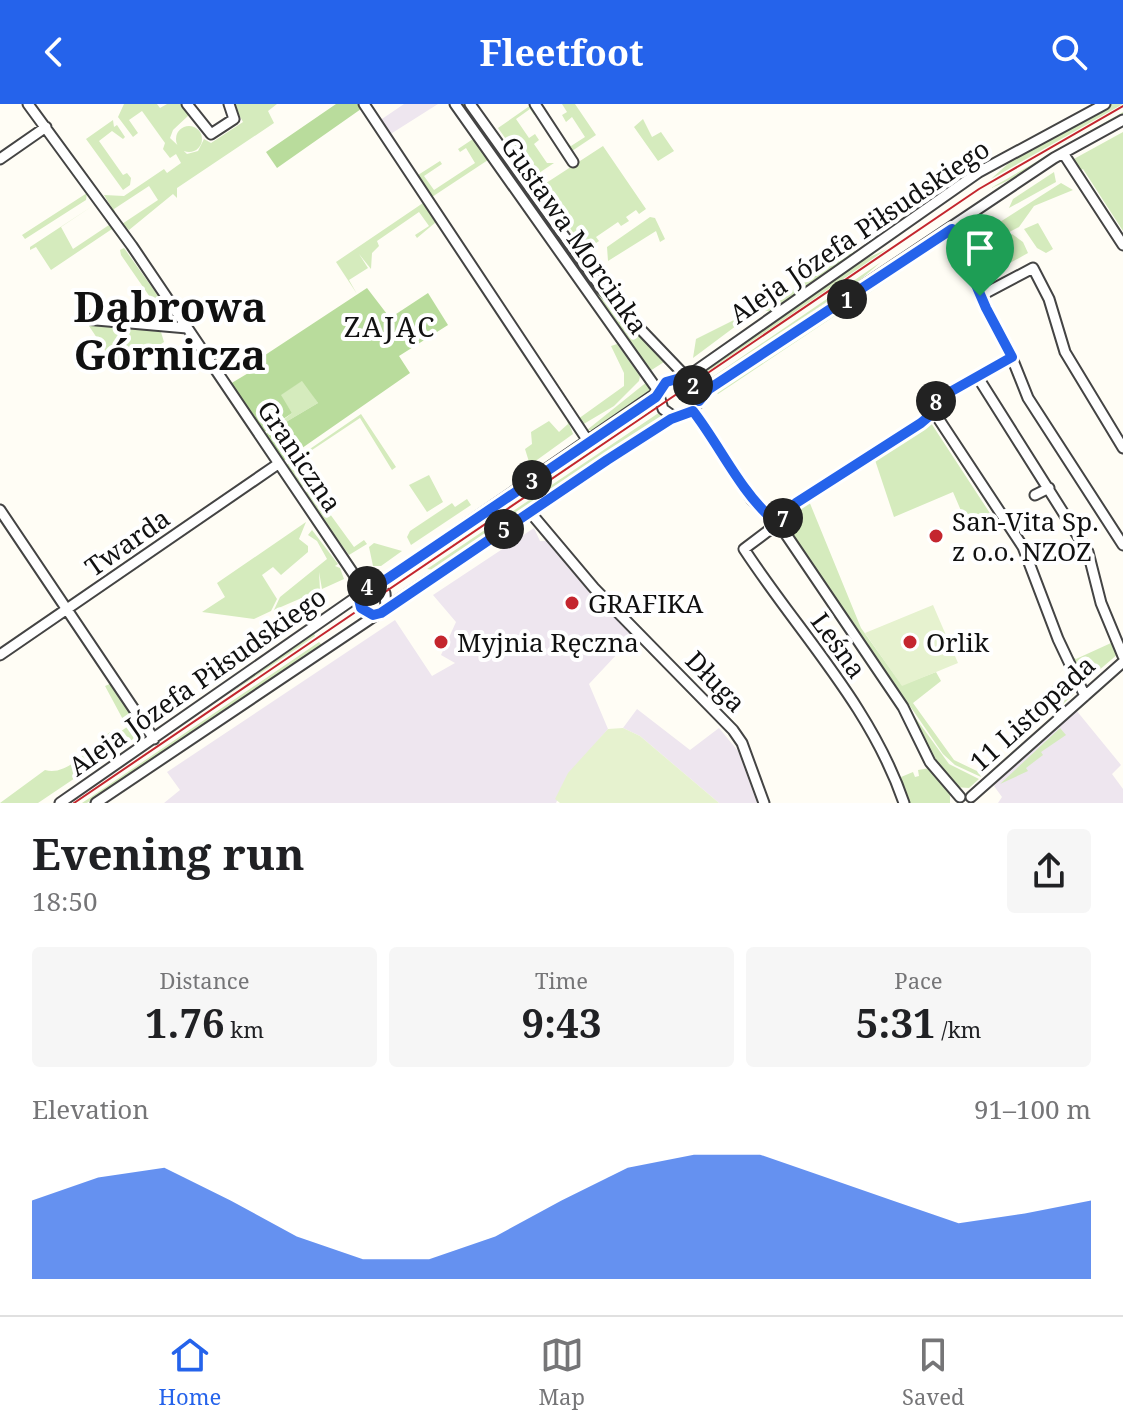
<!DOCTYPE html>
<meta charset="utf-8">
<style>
body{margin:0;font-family:"Noto Serif",serif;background:#f6f6f6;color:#202124;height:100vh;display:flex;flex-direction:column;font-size:30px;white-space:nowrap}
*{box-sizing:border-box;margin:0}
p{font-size:26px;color:#757577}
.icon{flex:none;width:44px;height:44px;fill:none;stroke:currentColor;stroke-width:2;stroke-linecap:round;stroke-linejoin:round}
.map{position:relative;height:699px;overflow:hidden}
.panel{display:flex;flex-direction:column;background:#fff;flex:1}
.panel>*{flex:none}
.pin{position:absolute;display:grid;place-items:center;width:68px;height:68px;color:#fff;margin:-82px -34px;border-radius:50% 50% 50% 0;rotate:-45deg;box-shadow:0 0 8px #0007}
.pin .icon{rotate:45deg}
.km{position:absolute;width:40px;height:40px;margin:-20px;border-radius:50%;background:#222;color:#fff;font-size:22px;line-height:40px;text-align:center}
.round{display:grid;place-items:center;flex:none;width:84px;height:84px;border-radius:8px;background:#f6f6f6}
.overview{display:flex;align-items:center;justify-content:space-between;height:136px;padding:0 32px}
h1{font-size:44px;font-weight:700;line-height:60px}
.metrics{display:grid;grid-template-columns:repeat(3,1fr);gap:12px;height:136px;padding:8px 32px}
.metrics div{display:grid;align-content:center;border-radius:8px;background:#f6f6f6;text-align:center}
.metrics b{font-size:40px;font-weight:700}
.metrics small{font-size:22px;font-weight:400}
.metrics p{font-size:22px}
.chart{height:224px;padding:16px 32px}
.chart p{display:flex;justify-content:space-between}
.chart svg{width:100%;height:144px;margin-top:8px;fill:#2563eb;opacity:.7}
header{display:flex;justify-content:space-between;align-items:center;height:104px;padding:0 32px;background:#2563eb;color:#fff;font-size:36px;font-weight:700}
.tabs{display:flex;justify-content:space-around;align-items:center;height:112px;border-top:2px solid #e0e0e0;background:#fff;font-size:22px;color:#757577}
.tabs a{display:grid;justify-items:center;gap:4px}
.tabs .selected{color:#2563eb}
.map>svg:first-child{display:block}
.industrial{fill:#eee6ef}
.green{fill:#d5ebbd}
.forest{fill:#b9dc9c}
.pitch{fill:#e6f2cf}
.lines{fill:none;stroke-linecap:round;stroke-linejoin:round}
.minor-casing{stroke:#444;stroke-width:13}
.minor{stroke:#fff;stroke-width:9}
.tram{stroke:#c4262e;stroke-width:2}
.route-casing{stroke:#fff;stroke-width:16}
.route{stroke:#2563eb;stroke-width:10}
.poi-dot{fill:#c4262e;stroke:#fff;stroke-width:3}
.labels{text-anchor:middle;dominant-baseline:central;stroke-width:8;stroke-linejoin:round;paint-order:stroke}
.street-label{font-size:26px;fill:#111;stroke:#fff}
.poi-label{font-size:26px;fill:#111;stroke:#fff;text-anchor:start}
.neighbourhood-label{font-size:28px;letter-spacing:2px;fill:#111;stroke:#fff}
.town-label{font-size:42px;font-weight:bold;fill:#111;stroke:#fff}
</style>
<header><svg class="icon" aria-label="back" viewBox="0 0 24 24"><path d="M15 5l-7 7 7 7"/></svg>Fleetfoot<svg class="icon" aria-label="search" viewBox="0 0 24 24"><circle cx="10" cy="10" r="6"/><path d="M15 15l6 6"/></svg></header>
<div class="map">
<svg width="1123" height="699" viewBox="0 0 1123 699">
<rect width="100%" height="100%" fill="#fffdf5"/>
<path class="industrial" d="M404,0h34l-49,31 -10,-14z
M534,424l6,13h6l48,57 41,37 -46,49 19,45 -38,44 -14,30h-392l16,-13 -13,-18 228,-152 37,56 23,-13 -14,-8 15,-33 -23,-27z
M637,605l53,41 29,-22 19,23 19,52h-38l-79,-67 -17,-8z
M1076,606l45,55 -9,9 11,15v14h-125l4,-6 -8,-11 5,-7z"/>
<path class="green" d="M124,0h33l3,4 7,-4h18l4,11 -16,15 -3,8 17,16 11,-3 6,-12 7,4 32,-21 -10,-18h44l-9,7 6,12 -97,65v10l-4,-4 -44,36 -7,-6 36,-24 -9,-14 -35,23 2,6 -12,-20 20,1 40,-27 3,4 14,-10 -5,-9 -6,4 -7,-9 2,-6 -23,-32 -13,9 9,13 -5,4 -15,-20z
M460,0h6l92,130 -4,2z
M562,0h13l21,31 -27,18 -9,-13 3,-2 8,8 14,-9 -13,-20 -6,5 -4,-7 5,-3z
M1112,0h11l-132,75 20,-18z
M531,1l9,10h-6l-4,-6 -14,10 13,19 6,-4 4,6 -5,4 13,19h7l-21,14 -35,-49z
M1123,8v4c-46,20 -86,54 -132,72z
M643,15l9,18 9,-5 13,19 -16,10 -24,-34z
M113,16l1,7 3,-2 8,12 -2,2 -11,-8 -13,10 24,34 4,-2 4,5 -1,7 -7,5 -37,-51z
M176 35a13 13 0 1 1 26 0a13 13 0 1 1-26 0Z
M1123,28v99l-40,-62 -4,2 -7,-11z
M473,35l3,2 14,22 -2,-3 -56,37 -14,-22 22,-14 2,3 -18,12 10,14 41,-27 -9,-15 -6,4 -2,-3z
M603,42l43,63 -7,5 -3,-4 -10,7 3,4 -8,5 -3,-4 -22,15 3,4 -13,9 -46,-63z
M1054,68l2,10 -47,26 4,-9z
M1061,79l12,7 -39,16 -15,21 -35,18 -5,-15 7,-5 3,4z
M87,89l-1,7 -61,39 -3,-4z
M423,99l13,19 -19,16 -2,-3 14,-9 -10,-14 -42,29 2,5 -7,7 -1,16 -12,-15 9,14 -19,12 8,14 -21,-32z
M94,101l-33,22 12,22 36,-24 -5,-8 8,12 -61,41 -15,-23 -6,3v-3z
M650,113l5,1 10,21 -5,3 -4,-11 -48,30 -1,-14z
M1038,119l15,26 -7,4 -9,-5 -13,-19z
M1012,130l11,8 5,11 -27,15 -12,-18z
M855,143l-1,7 -82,58 -8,-2z
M124,144l47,66 -7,5 -19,-2 7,-17 -31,-45 -1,-5z
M887,145l-183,125 -2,-3 159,-110z
M921,150l2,3 -205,137 -4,-4z
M881,158l-35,30 -135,92 -3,-4z
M579,162h2l83,96 -14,9 -73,-103z
M752,207h4l-63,47 3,-19z
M87,219l74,9 3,10 -45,30 -8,-11 3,-7 -5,2z
M617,240l23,32 -1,5 -25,25 -32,19 -4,-6 46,-33v-13l-13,-27z
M303,276l15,23 -54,32 28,-22 -12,-18z
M648,277l2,12 -53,37h-10z
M655,298l2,5 -234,157 2,-6z
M660,308l6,5 -231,153 -8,-1z
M361,310l35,53 -4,3 -32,-52 -66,44 14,22 -9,4 -14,-22z
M566,312l7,18 -43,31 -5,-16 7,-5 -1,-12 18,-11 10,11 9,-8z
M931,319l66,101 -26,10 -18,-42 -59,25 -20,-60z
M429,371l14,27 -16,10 -18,-27z
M311,384l43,59 10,-7 3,4 -18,11 -45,-61z
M467,395l4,6 -60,40 -4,-8 3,-6 42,-28 3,4z
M809,397l52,127 41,57 34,-13 5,9 -28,22 41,57 25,12 2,5 -26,-12 -12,-11 -150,-218v-22z
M306,418l-7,17 9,7v6l-27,23 -8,-8 -11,8 15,24 -6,12 -17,8 -52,-7 23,-15 -8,-14z
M312,426l26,34 -3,2 5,2 4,11 -22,10 -3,-17 1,18 -46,20 6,-13 47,-38 -10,-18 -9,-6z
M374,439l28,8 -21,15h-8l-4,-19z
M345,505l1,2 -32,22 1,3 -246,167 159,-108z
M355,520l-268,179h-5l237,-161 3,3z
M1109,534l9,16 -34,29 -12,-27 4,3 35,-16z
M1070,569l4,21 -19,17 -12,-18z
M112,579l28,41 -7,15 -95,64h-38l45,-33c22,7 45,-23 65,-38l4,4 13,-9 -22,-41z
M907,602l42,58 30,15 -10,9 -14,-1 -19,-22z
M1060,624l6,7 -25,17 2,3 -17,13 2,3 -28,13z
M930,664l20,23v12h-43l-6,-26 12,-5 2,5 4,-1 -1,-6z"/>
<path class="forest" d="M336,0h22l3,5 -84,59 -11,-16z
M367,184l23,30 38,-25 20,32 -49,31 11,17 -128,89 -18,-27 54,-32 -16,-22 -21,14 11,18 -29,20 -33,-49 25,-15 1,-8z"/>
<path class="pitch" d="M933,501l25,58 -56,23 -37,-53z
M623,624l17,8 79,67h-159l-5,-4 13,-26 40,-44z"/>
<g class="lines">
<g class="minor-casing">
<path id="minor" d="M28,0l104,142 231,342
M187,0l24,30 23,-15 -5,-15
M364,0l224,337
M455,0l204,288
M470,0l132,185 91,95 6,16
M535,0l38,58
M1063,49l60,92
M0,55l46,-32
M952,125l34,79 22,40 20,50 95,147
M980,192l53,-28 16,31 16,53 58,96
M85,215l102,9
M977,272l111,176 13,51 22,53
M693,307l59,89 20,19
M934,308l-1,-9 79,-46
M674,313l-11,-8 -5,-17 10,-11 26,-9 285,-200 126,-68
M1035,391l14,-7
M0,406l154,229
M530,408l64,76 139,142 9,13 22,60
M783,414l13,-15 118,-75 20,-16 89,135 35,92 27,57
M772,424l-28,21c55,84 127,157 160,254
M783,426l120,177 27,55 30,35
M377,481l8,8 1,15
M358,490l3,14 14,8
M0,551l278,-191
M971,693l152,-135
M60,699l295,-205 8,-10 18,-5 277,-191
M96,699l511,-343 64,-41 20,-7 18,-23 345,-231 69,-38"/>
</g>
<use href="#minor" class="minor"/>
<path class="tram" d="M74,699l905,-614 144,-83"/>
</g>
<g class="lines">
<g class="route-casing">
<path id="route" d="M952,125l34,79 26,49 -69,39 -10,7 1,9 -13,11 -125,80 -13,15 3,5 -3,7 -11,-2v-9c-33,-30 -52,-73 -79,-108l-22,8 -64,41 -226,153 -8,2 -12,-7 -3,-13 7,-8 16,-4 256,-173 19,-13 10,-15 18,-5 9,7 6,17 10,-12z"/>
</g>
<use href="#route" class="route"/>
</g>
<g class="poi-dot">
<circle cx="936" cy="432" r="8"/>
<circle cx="572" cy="499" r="8"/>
<circle cx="441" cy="538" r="8"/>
<circle cx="910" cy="538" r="8"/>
</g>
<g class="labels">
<g class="street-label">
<text transform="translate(859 127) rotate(-34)">Aleja Józefa Piłsudskiego</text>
<text transform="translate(575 131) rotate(55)">Gustawa Morcinka</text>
<text transform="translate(300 352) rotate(56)">Graniczna</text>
<text transform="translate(127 438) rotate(-35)">Twarda</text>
<text transform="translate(839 541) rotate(54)">Leśna</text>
<text transform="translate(197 577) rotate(-35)">Aleja Józefa Piłsudskiego</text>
<text transform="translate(716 577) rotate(46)">Długa</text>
<text transform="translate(1032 609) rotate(-42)">11 Listopada</text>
</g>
<g class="poi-label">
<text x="952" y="417">San-Vita Sp.<tspan x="952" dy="30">z o.o. NZOZ</tspan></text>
<text x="588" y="499">GRAFIKA</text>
<text x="457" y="538">Myjnia Ręczna</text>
<text x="926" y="538">Orlik</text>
</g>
<g class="neighbourhood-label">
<text x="390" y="222">ZAJĄC</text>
</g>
<g class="town-label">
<text x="170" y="201">Dąbrowa<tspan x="170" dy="48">Górnicza</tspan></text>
</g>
</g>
</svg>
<div class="pin" style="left:980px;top:192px;background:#1e9e55"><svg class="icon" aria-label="arrive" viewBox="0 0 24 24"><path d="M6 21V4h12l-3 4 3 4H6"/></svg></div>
<b class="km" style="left:847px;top:195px">1</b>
<b class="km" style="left:693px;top:281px">2</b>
<b class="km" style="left:532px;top:376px">3</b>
<b class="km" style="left:367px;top:482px">4</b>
<b class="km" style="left:504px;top:425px">5</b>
<b class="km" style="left:783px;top:414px">7</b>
<b class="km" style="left:936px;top:297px">8</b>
</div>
<section class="panel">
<div class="overview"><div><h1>Evening run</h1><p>18:50</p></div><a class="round"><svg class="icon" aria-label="share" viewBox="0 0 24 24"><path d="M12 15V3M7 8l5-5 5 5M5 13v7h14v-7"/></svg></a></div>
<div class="metrics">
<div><p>Distance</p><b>1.76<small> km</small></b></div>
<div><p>Time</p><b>9:43</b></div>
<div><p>Pace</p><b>5:31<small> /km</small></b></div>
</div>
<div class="chart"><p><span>Elevation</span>91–100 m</p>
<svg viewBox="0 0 160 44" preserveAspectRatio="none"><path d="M0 44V20L10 13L20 10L30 20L40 31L50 38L60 38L70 31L80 20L90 10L100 6L110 6L120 13L130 20L140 27L150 24L160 20V44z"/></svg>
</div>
</section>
<nav class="tabs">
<a class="selected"><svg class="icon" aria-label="home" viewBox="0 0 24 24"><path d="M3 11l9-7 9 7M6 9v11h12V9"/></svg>Home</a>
<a><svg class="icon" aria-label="map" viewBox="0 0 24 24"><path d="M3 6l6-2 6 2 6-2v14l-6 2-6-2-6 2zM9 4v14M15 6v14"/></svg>Map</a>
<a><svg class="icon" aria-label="saved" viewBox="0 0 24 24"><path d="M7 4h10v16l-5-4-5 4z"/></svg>Saved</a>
</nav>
